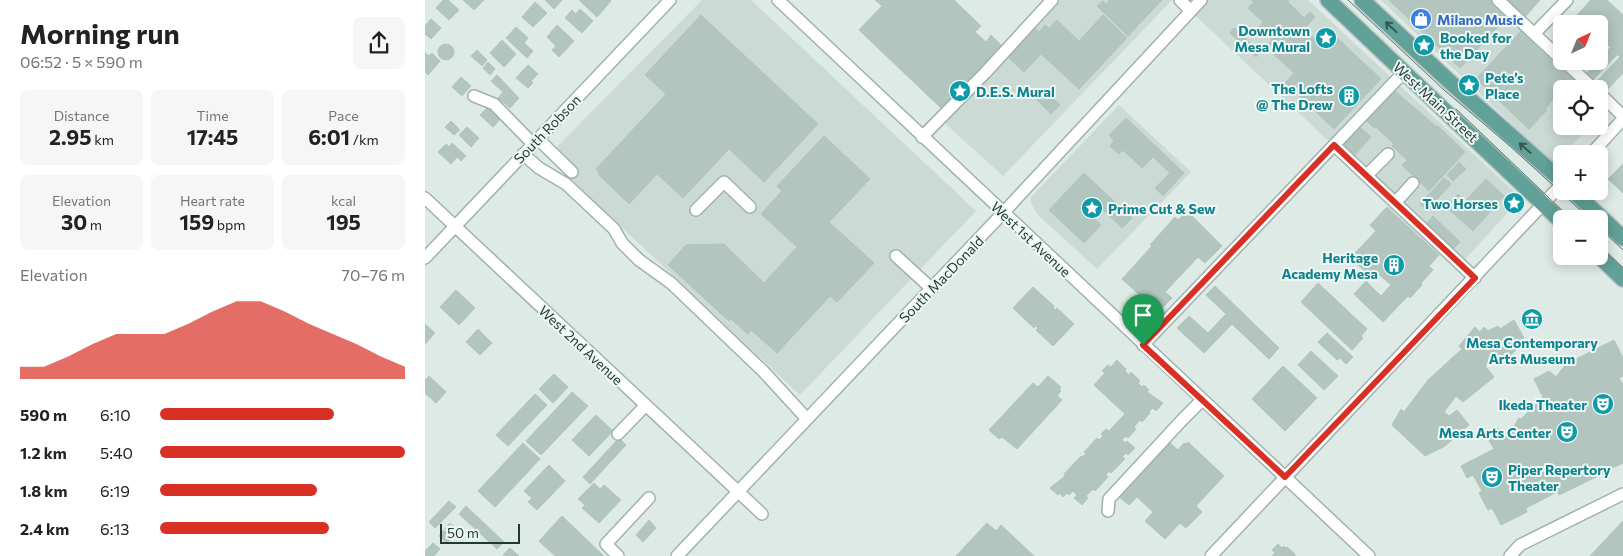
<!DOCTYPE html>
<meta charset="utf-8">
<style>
body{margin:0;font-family:Commissioner,sans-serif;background:#f6f6f6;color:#222;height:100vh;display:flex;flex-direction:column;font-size:19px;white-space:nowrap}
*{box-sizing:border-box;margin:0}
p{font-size:16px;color:#767676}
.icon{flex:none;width:28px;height:28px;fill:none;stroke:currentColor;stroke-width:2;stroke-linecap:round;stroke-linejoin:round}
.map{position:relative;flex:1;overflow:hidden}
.drawer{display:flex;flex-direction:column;background:#fff;width:425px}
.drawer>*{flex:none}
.needle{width:32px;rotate:43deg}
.buttons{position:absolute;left:1128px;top:15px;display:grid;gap:10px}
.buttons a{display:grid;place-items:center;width:55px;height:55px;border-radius:8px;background:#fff;box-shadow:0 2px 12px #0003;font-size:25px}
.scale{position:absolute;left:15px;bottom:12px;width:80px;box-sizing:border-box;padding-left:5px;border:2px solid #1f3a35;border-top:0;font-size:14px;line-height:18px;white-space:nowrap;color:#1f3a35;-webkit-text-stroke:4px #eef7f3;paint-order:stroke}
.pin{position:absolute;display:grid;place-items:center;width:42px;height:42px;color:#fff;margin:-51px -21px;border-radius:50% 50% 50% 0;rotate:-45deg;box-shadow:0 0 5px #0007}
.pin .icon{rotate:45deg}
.round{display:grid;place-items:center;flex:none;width:52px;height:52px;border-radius:8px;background:#f6f6f6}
.summary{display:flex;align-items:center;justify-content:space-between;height:85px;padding:0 20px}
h1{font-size:28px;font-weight:700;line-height:38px}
.figures{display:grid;grid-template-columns:repeat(3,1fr);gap:8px;height:85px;padding:5px 20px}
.figures div{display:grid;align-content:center;border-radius:8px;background:#f6f6f6;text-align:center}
.figures b{font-size:21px;font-weight:700}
.figures small{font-size:14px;font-weight:400}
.figures p{font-size:14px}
.chart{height:140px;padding:10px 20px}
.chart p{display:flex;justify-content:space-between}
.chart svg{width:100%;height:90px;margin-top:5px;fill:#d93025;opacity:.7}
ul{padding:0 20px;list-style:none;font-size:16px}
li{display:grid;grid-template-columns:80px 60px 1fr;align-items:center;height:38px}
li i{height:12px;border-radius:6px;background:#d93025}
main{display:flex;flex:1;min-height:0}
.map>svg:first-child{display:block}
.built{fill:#ccdad5}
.building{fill:#b3c5bf;stroke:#b0c4bd}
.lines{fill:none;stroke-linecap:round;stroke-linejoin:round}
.minor-casing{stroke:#a1b2ad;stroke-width:14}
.major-casing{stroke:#bcc4c2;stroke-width:18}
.minor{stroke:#fff;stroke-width:11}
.major{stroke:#61a197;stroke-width:15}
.tram{stroke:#597671;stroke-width:1}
.oneway{stroke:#335952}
.route-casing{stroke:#fff;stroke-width:10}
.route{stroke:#d93025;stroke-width:6}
.labels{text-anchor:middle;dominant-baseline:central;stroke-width:4;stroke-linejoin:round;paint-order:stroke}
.shop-label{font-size:14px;font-weight:bold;fill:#366cbe;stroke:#eef7f3;text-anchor:start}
.culture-label{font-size:14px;font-weight:bold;fill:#0d838f;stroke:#eef7f3;text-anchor:end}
.street-label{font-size:14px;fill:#1f3a35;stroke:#eef7f3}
</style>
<main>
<section class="drawer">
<div class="summary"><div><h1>Morning run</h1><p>06:52 · 5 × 590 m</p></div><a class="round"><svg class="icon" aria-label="share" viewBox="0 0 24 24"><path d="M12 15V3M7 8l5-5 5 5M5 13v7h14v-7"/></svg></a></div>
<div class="figures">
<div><p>Distance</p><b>2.95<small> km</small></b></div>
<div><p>Time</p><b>17:45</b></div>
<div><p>Pace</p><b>6:01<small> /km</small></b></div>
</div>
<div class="figures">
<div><p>Elevation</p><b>30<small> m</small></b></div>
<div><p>Heart rate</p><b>159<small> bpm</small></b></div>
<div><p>kcal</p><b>195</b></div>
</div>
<div class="chart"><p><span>Elevation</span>70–76 m</p>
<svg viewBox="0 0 160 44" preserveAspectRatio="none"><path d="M0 44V38L10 38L20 33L30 27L40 22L50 22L60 22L70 17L80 11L90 6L100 6L110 11L120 17L130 22L140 27L150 33L160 38V44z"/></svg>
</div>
<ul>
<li><b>590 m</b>6:10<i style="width:71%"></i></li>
<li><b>1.2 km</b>5:40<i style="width:100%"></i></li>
<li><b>1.8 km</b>6:19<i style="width:64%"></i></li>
<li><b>2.4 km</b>6:13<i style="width:69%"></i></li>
</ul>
</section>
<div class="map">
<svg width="1198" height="556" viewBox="0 0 1198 556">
<rect width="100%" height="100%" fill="#deeae6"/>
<path class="built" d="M277,0h49l225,211 -176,184 -253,-238z
M627,0h120l-169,176 -63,-57z
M754,0h129l213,198 -61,67z
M956,0h119l95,89h-34v37h29l-26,28h-3v3l-7,7z
M694,105l72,67 -94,97 -59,-54 -7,-12v-6z"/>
<path class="building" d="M18,0h5l11,10 -10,10 -13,-12z
M38,0h21l-10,10z
M120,0h17l-8,9z
M154,0h31l1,1 -14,16z
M450,0h79l27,26 -6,6 11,10 5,-7 11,11 -61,62 -82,-78 23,-24z
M684,0h53l-34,36 -31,-30 6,-5 3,3z
M826,0h38l-2,1 17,17 -5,5 22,22 -27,28 -28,-26 6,-7 -13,-13 4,-5 -15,-14 6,-6z
M964,0h103l8,7 -2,3 8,8 -46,50z
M1084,0h31l-15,17 -17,-16z
M1166,0h16l16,15v58l-19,20 -9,-10 25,-26 -21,-21v-12h-13l-9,-9z
M110,2l12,11 -14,14 -11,-10z
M155,9l13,12 -11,12 -17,-15 7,-8 4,4z
M885,12l5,5 -11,12 -5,-6z
M276,15l117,109 -54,58 -35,-33 -46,49 -26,-24 -28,30 -31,-30 1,-2 -3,-3 70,-75 -21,-19z
M678,15l24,23 -48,51 -38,-35 -17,18 -16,-15 27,-29 4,4 6,-7 4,3 8,-8 22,21z
M6,19l10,9 -10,11 -6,-5v-8z
M132,25l17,16 -15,16 -7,-7 4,-4 -9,-9z
M91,27l12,11 -4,5 9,8 -6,7 -21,-20z
M809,28l26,24 -4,5 -26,-24z
M1096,31l38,37 3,-3 25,24h-20l-2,-2 -4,2 -16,20 2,1 -18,19 -53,-50z
M907,33l13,12 -47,50 -13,-12z
M77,40l14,14 -12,13 -14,-14z
M13 52a8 8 0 1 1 16 0a8 8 0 1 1-16 0Z
M920,45l9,9 -47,50 -9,-9z
M1185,48l7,7 -25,26 -7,-6z
M52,50l10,10 -5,6 -11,-10z
M0,53l4,3 3,-3 8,8 -12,14 -3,-3z
M929,54l9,8 -47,50 -9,-8z
M63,62l7,7 -5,6 -7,-7z
M938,62l18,17 -47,50 -18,-17z
M103,65l10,9 -7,7 2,2 -5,5 -12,-10z
M72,75l22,23 -9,10 -12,-10 5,-6 -12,-11z
M36,77l10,9 -9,10 -10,-9z
M617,88l18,17 -9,9 -17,-17z
M970,91l42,36 1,-1 27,26 -36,39 -27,-26 5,-5 -15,-14 2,-2 -18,-17 -2,1 -7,-7z
M64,106l13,11 -9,10 -13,-12z
M701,118l58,55 -21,23 -8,-8 15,-15 -17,-16 -11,11 -19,-18 -4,4 -9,-8 4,-5 -5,-6z
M26,121l9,9 -6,5 -9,-8z
M934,126l12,11 -18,20 -12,-12z
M42,127l12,11 -8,9 -12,-12z
M399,136l46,43 -41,43 45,41 -37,39 -7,-6 -53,57 -26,-23 -3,4 -17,-15 -2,2 -61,-56 18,-20 38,-1 40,39 33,-36 -36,-33 21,-23 -5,-5z
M27,143l14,13 -5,5 -4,-4 -6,7 -13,-12 8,-8 3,3z
M1034,162l7,7 -13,12 -6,-6z
M1198,164v29l-15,-14z
M659,173l48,45 -10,10 -26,-25 -8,9 13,13 -17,18 -35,-33z
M1019,178l7,6 -24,26 -7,-6z
M1061,179l18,17 -31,35 -27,-24 12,-13 7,7z
M962,207l52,48 -10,11 4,4 -12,13 1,2 -12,13 -2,-2 -25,26 -29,-28 12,-13 15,15 10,-11 -18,-16 -5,5 -11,-10 5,-5 -7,-6 21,-22 -6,-6z
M762,211l35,35 -17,17 -7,-6 -33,35 7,6 -14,14 -36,-33 30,-33 -2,-1 25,-28 3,3z
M1008,216l27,26 -6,6 -27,-25z
M893,283l49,46 -6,7 2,2 -11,12 -51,-48z
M790,286l64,62 -10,11 -37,-35 -28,29 -27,-25 12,-12 19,17 18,-19 -20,-19z
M608,287l21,19 -1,2 2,2 2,-2 17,16 -21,22 -17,-16 2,-2 -2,-2 -2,2 -21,-20z
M31,290l19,18 -16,17 -19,-18z
M1089,320l10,18 -9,8 2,3 -14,13 -5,-6 -13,10 9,11 -31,25 -7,-6 -12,16 5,4 8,-6 12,15 -24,21 -20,10 -33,-31 9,-16 3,3 24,-32 34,-31 -3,-3 16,-19 5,5 4,-5 4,4 10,-5 2,3z
M0,324l10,9 -10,11z
M53,329l14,14 -12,12 -14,-13z
M902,333l26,24 -7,7 -6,-6 -3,2 -19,-18z
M1189,340l9,18v18l-4,2 4,7v78l-13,6 -1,-3 -14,8 1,3 -37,18 -2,-3 -31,16 1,4 -26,13 -9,-17 -4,2 -9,-17 3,-2 -9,-16 -6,3 -6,-12 33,-17 -8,-14 11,-7 12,7 10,-17 2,1 22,-22 -9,-18 15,-8 7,6 16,-21 4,3z
M886,351l27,25 -14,14 -26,-25z
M692,360l9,9 -1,2 4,4 2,-3 9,9 -2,2 4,4 2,-2 5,5 -2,2 16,11 -7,8 -3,-3 -4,4 1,1 -8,9 -2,-2 -6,7 2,2 -8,9 -2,-2 -4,4 4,3 1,-2 8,7 -7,7 -2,-2 -4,4 3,2 -14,14 -2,-2 -3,4 2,2 -13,14 -2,-2 -7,7 2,2 -6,7 -8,-7 3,-3 -4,-4 -4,4 -2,-2 -4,4 -3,-4 -2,2 -8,-7 15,-12 -1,-2 17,-18 2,1 3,-4 -2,-1 13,-14 2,2 4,-4 -2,-2 5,-5 3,2 16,-17 -31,-29 11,-12 -3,-2 6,-6 3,2z
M858,366l34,32 -32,33 -33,-32z
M129,374l14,13 -15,16 -14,-14z
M4,376l17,16 -10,11 -11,-10v-13z
M623,376l13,11 -2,2 2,2 -4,5 5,4 -45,49 -15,-12 -3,2 -10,-9 44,-47 5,4z
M147,392l16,14 -47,49 -15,-14z
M110,394l12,11 -39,41 -12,-11z
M171,415l17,16 -24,25 -17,-16z
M194,438l7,7 -36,39 -7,-7z
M741,442l3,2 1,-1 8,7 6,-7 2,1 2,-2 36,34 -28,30 6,6 -16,16 -6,-5 -15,16 -20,-18 8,-9 -16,-15 -8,8 -12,-10z
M98,443l17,16 -45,48 -17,-16z
M124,465l16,16 -28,29 -9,-8 4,-4 -8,-7z
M169,483l6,6 4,-4 17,15 -22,23 -17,-15 3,-3 -7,-6z
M24,501l7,6 -21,21 -6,-6z
M41,506l38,36 -7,7 -38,-35z
M137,516l42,40h-49l-16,-15z
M224,520l7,8 -13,14 -7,-7z
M1198,521v35h-33z
M25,523l8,7 -11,13 -8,-7z
M562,523l9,8 5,-6 33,31h-78z
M8,543l7,6 -6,7h-9v-5z
M853,544l4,4 2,-2 2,2 1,-1 8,7v2h-23l3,-3 -3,-3z
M85,548l9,8 -16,-1z"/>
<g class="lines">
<g class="minor-casing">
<path id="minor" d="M353,0l591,556
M755,0l11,11
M1073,0l63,59
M1109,34l33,-34
M1139,61l30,28
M1174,93l24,23
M49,96l20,8 39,40
M497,137l63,-64 67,-73
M113,139l34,33
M909,145l141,133
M98,154l16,14 27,16 48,45 8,14 17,17 32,23 93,89 43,47
M1166,154l32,-35
M942,175l21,-21
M0,198l337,316
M970,203l18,-20
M271,210l28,-28 26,25
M471,256l36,33
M0,258l245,-258
M718,345l261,-273
M193,434l28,-29
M683,511l1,-12 74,-80 19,-19
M193,556l-12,-12 43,-46
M252,556l326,-343 198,-213
M786,556l350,-371
M1085,556l10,-11 103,-51"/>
</g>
<g class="major-casing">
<path id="major" d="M903,0l233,221
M937,0l88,82 111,98
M1148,191l50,47
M1174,256l24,23"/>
</g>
<use href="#minor" class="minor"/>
<use href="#major" class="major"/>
<path class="tram" d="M923,0l96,90 66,56 80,73
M1031,109l115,110
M1174,227l24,23
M1174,245l24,23"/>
</g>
<defs><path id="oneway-shaft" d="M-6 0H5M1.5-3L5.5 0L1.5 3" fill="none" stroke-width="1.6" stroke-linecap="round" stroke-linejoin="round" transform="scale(1.25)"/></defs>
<g class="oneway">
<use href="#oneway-shaft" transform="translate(966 27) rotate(-137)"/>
<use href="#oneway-shaft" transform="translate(1100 148) rotate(-139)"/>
</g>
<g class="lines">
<g class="route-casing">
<path id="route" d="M909,145l141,133 -190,199 -142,-132z"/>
</g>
<use href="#route" class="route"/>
</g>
<defs>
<g id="shop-disc" transform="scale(1.125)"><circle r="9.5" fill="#3f7fe0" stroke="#eef7f3"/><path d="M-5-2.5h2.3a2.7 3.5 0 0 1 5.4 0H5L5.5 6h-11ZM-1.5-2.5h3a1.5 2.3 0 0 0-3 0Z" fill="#fff"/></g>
<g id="sight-disc" transform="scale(1.125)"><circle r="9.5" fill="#0f9aa8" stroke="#eef7f3"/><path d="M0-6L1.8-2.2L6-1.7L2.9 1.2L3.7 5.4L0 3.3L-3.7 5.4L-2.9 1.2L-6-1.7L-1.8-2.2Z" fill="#fff"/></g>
<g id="building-disc" transform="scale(1.125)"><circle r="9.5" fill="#0f9aa8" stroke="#eef7f3"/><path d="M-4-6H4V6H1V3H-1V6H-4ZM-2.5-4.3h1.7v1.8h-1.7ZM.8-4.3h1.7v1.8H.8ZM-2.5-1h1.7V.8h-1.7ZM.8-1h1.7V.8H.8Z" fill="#fff"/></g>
<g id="museum-disc" transform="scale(1.125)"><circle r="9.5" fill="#0f9aa8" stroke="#eef7f3"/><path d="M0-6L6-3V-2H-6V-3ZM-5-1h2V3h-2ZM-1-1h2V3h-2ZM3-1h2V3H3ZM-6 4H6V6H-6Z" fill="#fff"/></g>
<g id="theatre-disc" transform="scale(1.125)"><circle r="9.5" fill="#0f9aa8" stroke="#eef7f3"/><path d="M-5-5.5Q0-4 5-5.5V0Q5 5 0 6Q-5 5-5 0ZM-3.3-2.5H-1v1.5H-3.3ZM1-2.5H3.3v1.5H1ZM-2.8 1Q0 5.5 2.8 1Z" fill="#fff"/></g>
</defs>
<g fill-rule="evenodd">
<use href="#shop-disc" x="996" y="19"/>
<use href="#sight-disc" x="901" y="38"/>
<use href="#sight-disc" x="999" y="45"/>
<use href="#sight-disc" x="1044" y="85"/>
<use href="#sight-disc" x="535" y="91"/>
<use href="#building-disc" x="924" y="96"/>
<use href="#sight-disc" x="1089" y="203"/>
<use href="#sight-disc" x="667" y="208"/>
<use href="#building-disc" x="969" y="265"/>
<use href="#museum-disc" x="1107" y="319"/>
<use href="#theatre-disc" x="1178" y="404"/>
<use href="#theatre-disc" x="1142" y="432"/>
<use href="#theatre-disc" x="1067" y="477"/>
</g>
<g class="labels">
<g class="shop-label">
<text x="1012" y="19">Milano Music</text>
</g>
<g class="culture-label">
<text x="885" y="30">Downtown<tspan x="885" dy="16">Mesa Mural</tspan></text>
<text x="1015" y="37" text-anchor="start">Booked for<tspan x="1015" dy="16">the Day</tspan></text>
<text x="1060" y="77" text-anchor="start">Pete’s<tspan x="1060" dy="16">Place</tspan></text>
<text x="908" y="88">The Lofts<tspan x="908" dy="16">@ The Drew</tspan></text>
<text x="551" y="91" text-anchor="start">D.E.S. Mural</text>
<text x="1073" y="203">Two Horses</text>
<text x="683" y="208" text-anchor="start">Prime Cut &amp; Sew</text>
<text x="953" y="257">Heritage<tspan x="953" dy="16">Academy Mesa</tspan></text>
<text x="1107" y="342" text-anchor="middle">Mesa Contemporary<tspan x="1107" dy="16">Arts Museum</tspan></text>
<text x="1162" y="404">Ikeda Theater</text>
<text x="1126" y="432">Mesa Arts Center</text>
<text x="1083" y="469" text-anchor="start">Piper Repertory<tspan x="1083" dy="16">Theater</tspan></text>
</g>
<g class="street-label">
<text transform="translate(1011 102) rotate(43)">West Main Street</text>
<text transform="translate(122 129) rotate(-46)">South Robson</text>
<text transform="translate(606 239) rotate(43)">West 1st Avenue</text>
<text transform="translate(516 279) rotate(-46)">South MacDonald</text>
<text transform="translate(156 345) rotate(43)">West 2nd Avenue</text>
</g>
</g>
</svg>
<div class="buttons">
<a><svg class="needle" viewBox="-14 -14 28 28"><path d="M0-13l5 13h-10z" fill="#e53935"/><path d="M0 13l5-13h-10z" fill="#767676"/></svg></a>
<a><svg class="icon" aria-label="locate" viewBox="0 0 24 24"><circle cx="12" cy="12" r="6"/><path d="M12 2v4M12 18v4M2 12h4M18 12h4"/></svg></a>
<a>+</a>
<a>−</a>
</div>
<div class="scale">50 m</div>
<div class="pin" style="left:718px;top:345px;background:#1e9e55"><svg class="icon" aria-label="arrive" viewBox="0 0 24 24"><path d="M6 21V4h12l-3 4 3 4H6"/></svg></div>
</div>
</main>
